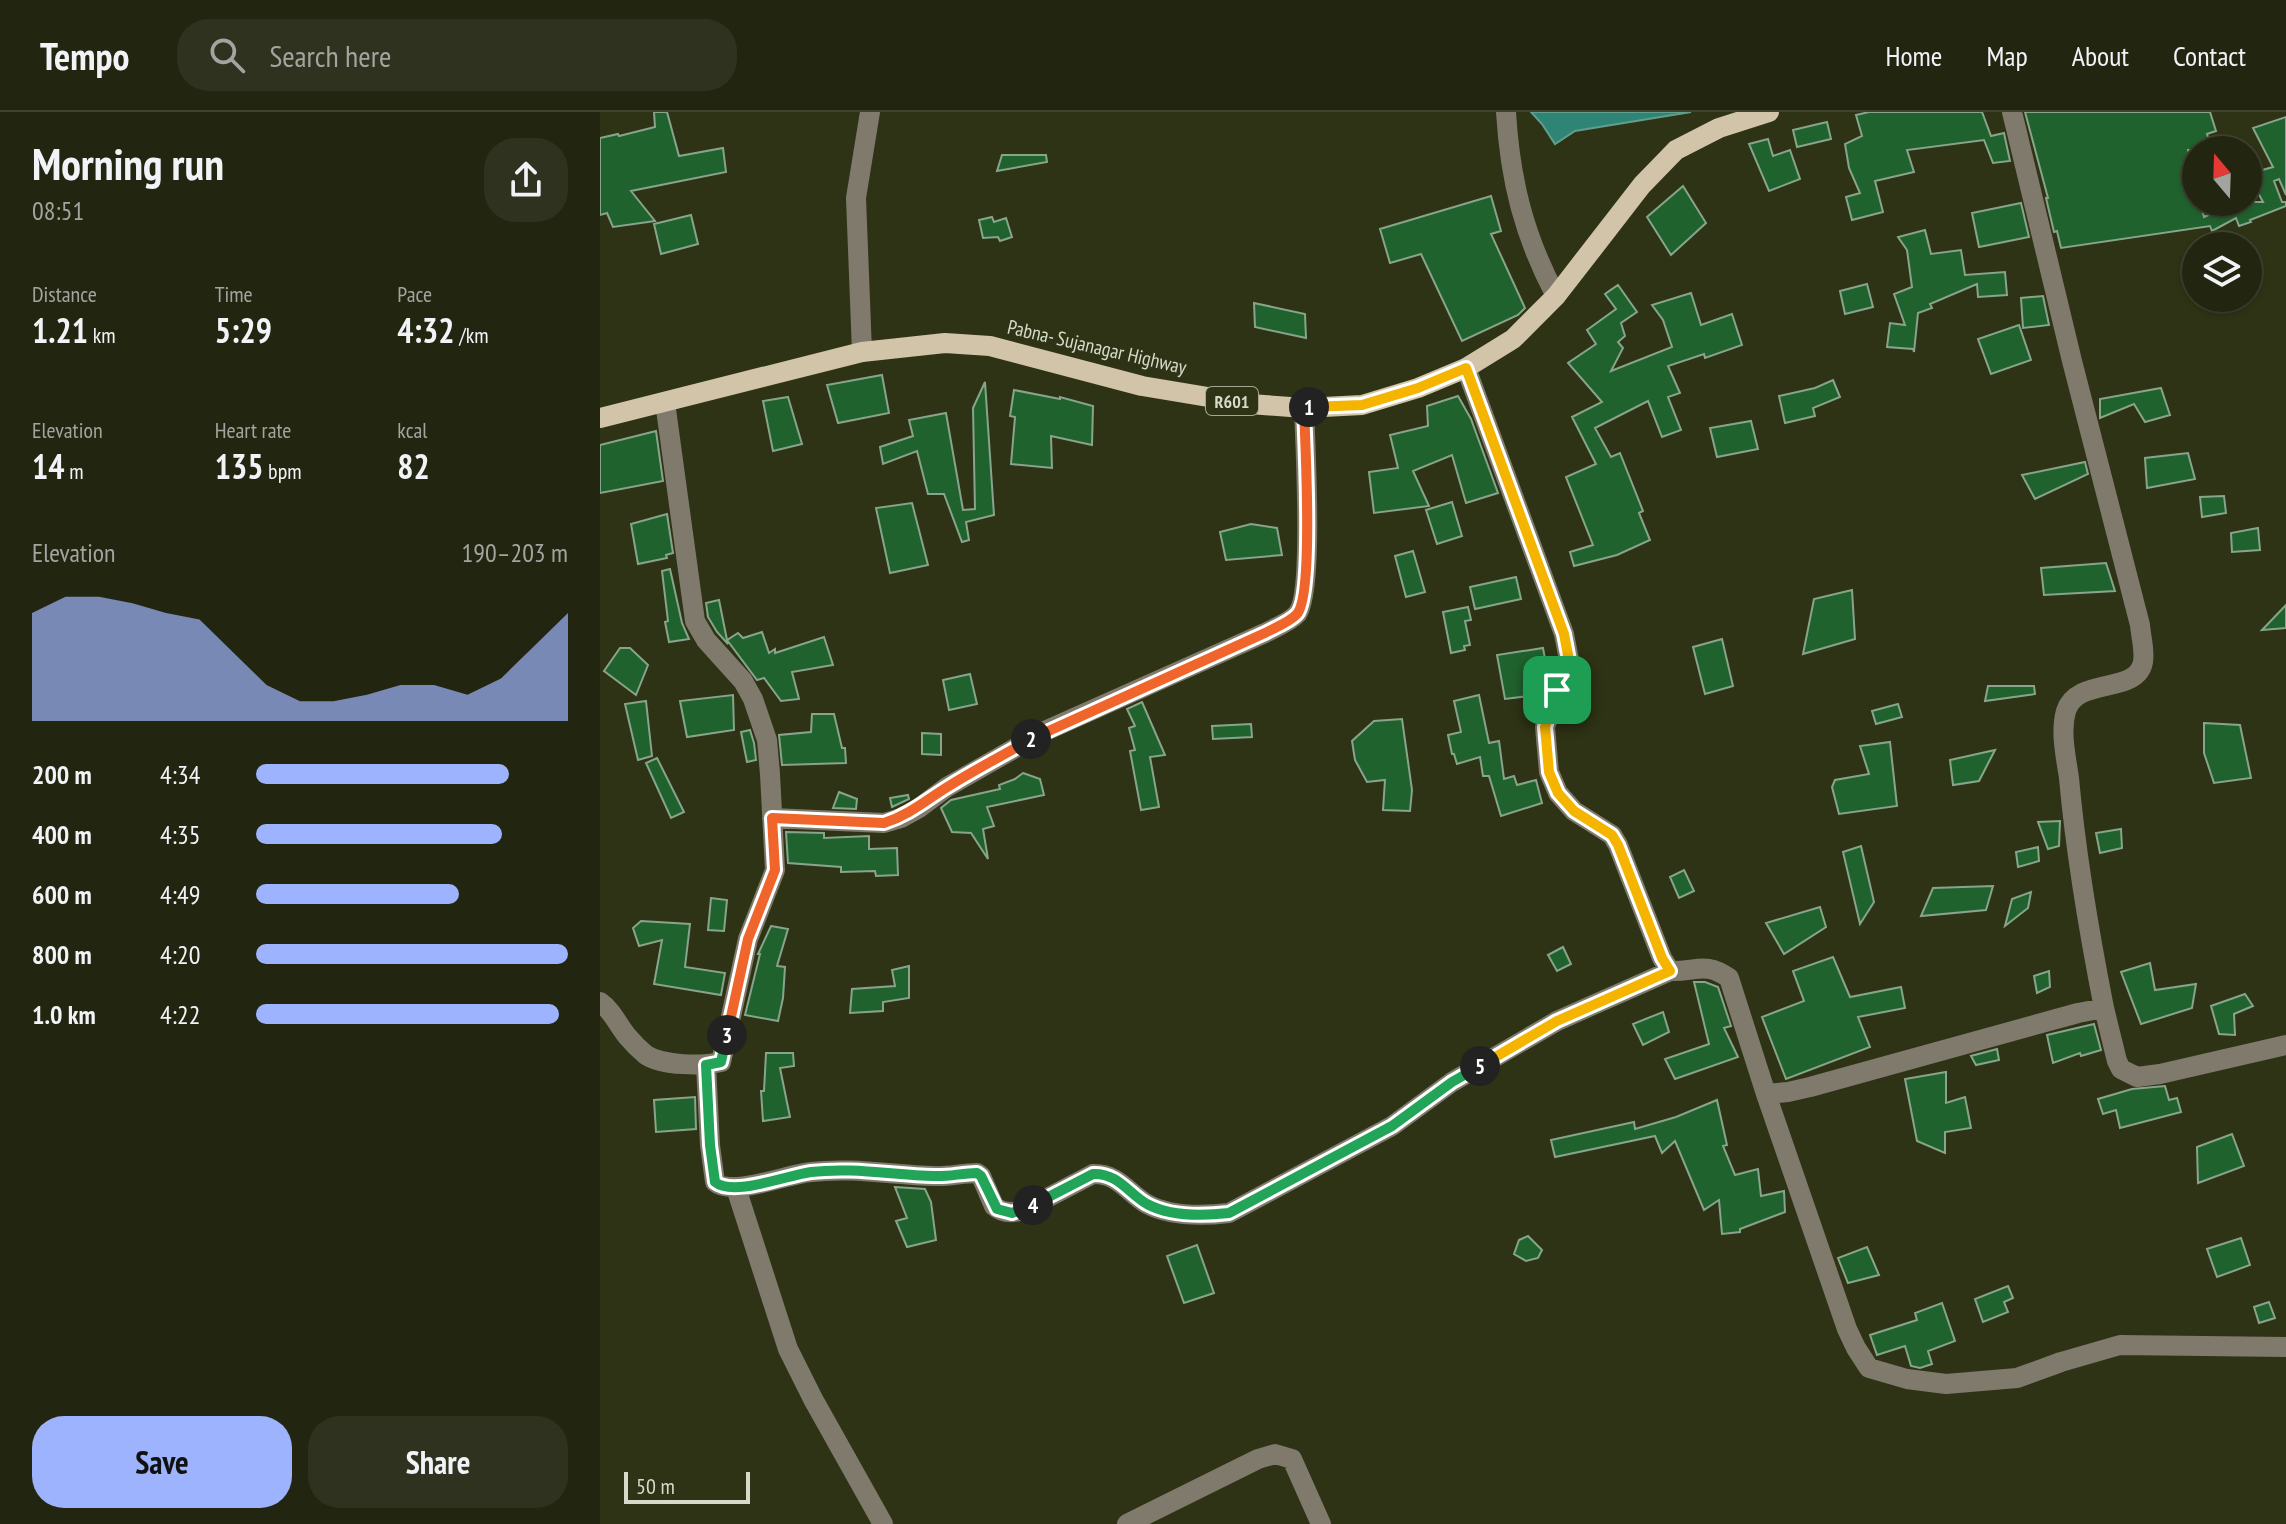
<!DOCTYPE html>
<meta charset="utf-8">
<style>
body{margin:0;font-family:"PT Sans Narrow",sans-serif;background:#2e321e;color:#f1f3f6;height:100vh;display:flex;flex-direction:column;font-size:30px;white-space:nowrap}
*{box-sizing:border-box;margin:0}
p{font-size:26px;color:#a2a59f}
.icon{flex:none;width:44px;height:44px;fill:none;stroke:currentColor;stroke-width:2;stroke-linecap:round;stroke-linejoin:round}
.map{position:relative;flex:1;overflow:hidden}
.side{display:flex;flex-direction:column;background:#222610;width:600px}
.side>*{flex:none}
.needle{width:52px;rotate:341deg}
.controls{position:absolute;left:1582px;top:24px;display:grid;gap:16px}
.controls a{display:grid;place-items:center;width:80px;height:80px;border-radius:50%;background:#222610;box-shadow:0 2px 6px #0004,0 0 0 2px #3f4330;font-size:40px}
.scale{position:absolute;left:24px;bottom:20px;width:126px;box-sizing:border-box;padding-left:8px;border:4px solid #d6dac9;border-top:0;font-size:22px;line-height:28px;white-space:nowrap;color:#d6dac9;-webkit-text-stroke:6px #2e3315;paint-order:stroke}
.pin{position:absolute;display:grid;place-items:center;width:68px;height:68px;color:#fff;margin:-34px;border-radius:16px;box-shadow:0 4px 12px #0006}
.km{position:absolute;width:40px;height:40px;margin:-20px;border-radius:50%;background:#222;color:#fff;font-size:22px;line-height:40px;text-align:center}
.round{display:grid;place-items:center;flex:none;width:84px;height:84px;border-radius:32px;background:#2e321e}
.overview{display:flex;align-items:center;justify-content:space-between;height:136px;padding:0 32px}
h1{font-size:44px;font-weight:700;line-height:60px}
.metrics{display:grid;grid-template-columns:repeat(3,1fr);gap:12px;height:136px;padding:8px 32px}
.metrics div{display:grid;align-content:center}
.metrics b{font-size:34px;font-weight:700}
.metrics small{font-size:22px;font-weight:400}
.metrics p{font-size:22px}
.chart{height:224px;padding:16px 32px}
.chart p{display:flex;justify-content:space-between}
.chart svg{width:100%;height:144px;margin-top:8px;fill:#9eb3fd;opacity:.7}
.button{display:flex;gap:16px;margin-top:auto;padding:16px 32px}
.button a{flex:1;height:92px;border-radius:32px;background:#9eb3fd;color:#111;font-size:32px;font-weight:700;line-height:92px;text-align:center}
.button a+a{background:#2e321e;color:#f1f3f6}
ul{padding:0 32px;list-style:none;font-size:26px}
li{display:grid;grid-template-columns:128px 96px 1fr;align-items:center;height:60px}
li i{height:20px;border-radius:10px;background:#9eb3fd}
header{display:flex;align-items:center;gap:48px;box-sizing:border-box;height:112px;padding:0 40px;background:#222610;border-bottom:2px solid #3f4330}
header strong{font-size:38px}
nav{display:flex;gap:44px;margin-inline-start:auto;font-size:28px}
.search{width:560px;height:72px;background:#2e321e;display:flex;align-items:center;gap:20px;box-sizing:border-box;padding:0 28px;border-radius:32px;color:#a2a59f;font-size:30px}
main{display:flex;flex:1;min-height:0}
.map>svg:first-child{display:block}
.water{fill:#2f8575;stroke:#619e8e;stroke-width:2}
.building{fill:#20622e;stroke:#88a48b;stroke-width:2}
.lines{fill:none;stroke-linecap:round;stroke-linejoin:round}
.minor{stroke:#807a6d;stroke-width:20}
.major{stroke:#d2c4a8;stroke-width:20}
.split-1-casing{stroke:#fff;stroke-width:16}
.split-2-casing{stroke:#fff;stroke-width:16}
.split-3-casing{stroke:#fff;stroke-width:16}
.split-4-casing{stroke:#fff;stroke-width:16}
.split-5-casing{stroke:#fff;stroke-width:16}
.split-6-casing{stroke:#fff;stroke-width:16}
.split-1{stroke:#f5b400;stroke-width:10}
.split-2{stroke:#f0652b;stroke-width:10}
.split-3{stroke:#f0652b;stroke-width:10}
.split-4{stroke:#22a559;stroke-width:10}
.split-5{stroke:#22a559;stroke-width:10}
.split-6{stroke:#f5b400;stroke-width:10}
.labels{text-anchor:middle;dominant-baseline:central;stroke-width:7;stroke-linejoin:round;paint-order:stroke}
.shield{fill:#2e3315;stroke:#a4a893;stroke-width:2}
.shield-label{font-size:18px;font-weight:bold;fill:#d6dac9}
.street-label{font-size:20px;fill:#d6dac9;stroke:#2e3315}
</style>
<header>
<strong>Tempo</strong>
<div class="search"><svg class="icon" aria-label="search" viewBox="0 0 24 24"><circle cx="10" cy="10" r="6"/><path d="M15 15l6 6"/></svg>Search here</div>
<nav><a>Home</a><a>Map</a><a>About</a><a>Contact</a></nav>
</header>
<main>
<section class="side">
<div class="overview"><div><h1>Morning run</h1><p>08:51</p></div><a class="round"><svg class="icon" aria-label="share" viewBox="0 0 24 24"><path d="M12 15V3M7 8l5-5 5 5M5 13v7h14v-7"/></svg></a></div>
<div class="metrics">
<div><p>Distance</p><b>1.21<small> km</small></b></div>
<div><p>Time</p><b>5:29</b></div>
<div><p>Pace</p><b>4:32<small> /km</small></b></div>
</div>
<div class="metrics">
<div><p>Elevation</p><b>14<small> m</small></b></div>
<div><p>Heart rate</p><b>135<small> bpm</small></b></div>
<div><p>kcal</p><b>82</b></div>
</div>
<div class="chart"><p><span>Elevation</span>190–203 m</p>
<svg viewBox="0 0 160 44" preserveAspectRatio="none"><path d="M0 44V11L10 6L20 6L30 8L40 11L50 13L60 23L70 33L80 38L90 38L100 36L110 33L120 33L130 36L140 31L150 21L160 11V44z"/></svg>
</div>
<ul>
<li><b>200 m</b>4:34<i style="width:81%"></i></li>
<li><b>400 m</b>4:35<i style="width:79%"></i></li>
<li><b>600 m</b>4:49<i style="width:65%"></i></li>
<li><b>800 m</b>4:20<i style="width:100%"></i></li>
<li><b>1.0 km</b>4:22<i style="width:97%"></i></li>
</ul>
<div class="button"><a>Save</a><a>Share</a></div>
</section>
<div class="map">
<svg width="1686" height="1412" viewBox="0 0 1686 1412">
<rect width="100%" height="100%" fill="#2e3315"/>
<path class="water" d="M931,0h160l-116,19 -20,13 -13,-20z"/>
<path class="building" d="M54,0h13l12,44 44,-8 3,24 -95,19 24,30 -42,6 -6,-14 -7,2v-77l18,-4 1,2 36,-9z
M1269,0h113l9,24 13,-3 6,28 -17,2 -9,-23 -77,10 7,22 -39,9 8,31 -31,8 -6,-23 14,-4 -11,-25 -4,-24 17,-8 -6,-21z
M1425,0h185l6,19 -9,3 5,16h-24l8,35v17h4l4,15 33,-15h26l-15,-28 25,-7 -20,-39 33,-11v78l-7,-16 -5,2 8,21h4v4l-36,14 1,2 -12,4 -3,-8 -24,13 -2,-5 -149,22 -4,-17 -3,1 -8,-34h2z
M1227,10l4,17 -34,8 -4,-17z
M1168,27l5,17 17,-6 10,29 -31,12 -20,-47z
M402,43h44l1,7 -50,9z
M1083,74l23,37 -35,32 -24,-38z
M891,84l10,35 -10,3 34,74 -7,7 -56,26 -41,-87 -31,9 -10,-34z
M1421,91l8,34 -50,10 -7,-34z
M91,103l7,29 -37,10 -7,-30z
M392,105l2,5 12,-4 6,19 -12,4 -2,-4 -15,1 -4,-18z
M1325,118l6,24 30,-4 4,25 40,-3 2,23 -29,2 -1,-13 -47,20 2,4 -14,5 -4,39 -1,-3 -26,-2 3,-24 15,2 -11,-31 18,-7 -5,-37 -9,-13z
M1267,172l6,23 -28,7 -5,-23z
M1018,173l19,27 -16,11 4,13 -7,6 5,6 -12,23 61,-24 -9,-27 -11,-15 39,-12 10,32 31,-11 10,31 -37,13 -1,-4 -36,12 12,27 -12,4 13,33 -19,7 -14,-36 -53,27 16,29 9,-4 23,58 -4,2 11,27 -33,15 -43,11 -4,-14 23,-7 -27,-68 30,-13 -24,-47 30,-15 -34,-39 28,-19 -9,-14 29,-21 -11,-15z
M1443,184l6,29 -26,3 -2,-30z
M654,191l51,11 1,24 -51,-11z
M1419,213l12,35 -40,14 -13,-35z
M282,263l7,38 -51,10 -11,-38z
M1233,268l7,17 -27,11 2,8 -30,7 -6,-27 36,-8z
M385,270l9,133 -28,7 3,18 -7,2 -18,-48h-16l-11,-43 -34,13 -3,-17 33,-11 -4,-16 37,-7 17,97 12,-1 -2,-101z
M1561,276l9,27 -25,7 -11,-18 -34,14v-19z
M414,278l46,9v-2l33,9 -1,39 -41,-9 1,32 -41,-4 4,-47 -5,-1z
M858,284l13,23 27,74 -32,10 -14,-48 -39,16 16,35 -55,7 -5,-41 29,-4 -8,-33 38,-9 -1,-20z
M188,285l14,47 -29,7 -10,-50z
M1151,309l7,28 -41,8 -7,-29z
M56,319l7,50 -63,12v-48z
M1588,341l7,26 -48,9 -2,-30z
M1485,350l3,12 -53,25 -13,-24z
M1624,384l2,17 -24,4 -2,-20z
M852,390l10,34 -25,8 -11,-34z
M312,391l16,62 -38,8 -14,-65z
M67,402l6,39 -7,2 1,3 -29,6 -7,-40z
M651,412l26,4 5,27 -56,5 -6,-28z
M1658,416l2,22 -28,2 -1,-19z
M813,439l12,41 -19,5 -11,-41z
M1506,451l9,28 -71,4 -3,-27z
M70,457l12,54 7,16 -20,3 -4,-20 3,-1 -6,-50z
M916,465l5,22 -46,10 -5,-22z
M1252,478l3,49 -52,15 11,-55z
M119,488l8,40 11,-7 5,5 19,-6 7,21 6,-4v4l49,-16 9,28 -41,7 7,27 -18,2 -17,-23 -7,2 -30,-40 1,4 -11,-12 -9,-15 -2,-14z
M1686,493v23l-24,2z
M868,495l3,13 -6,1 5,24 -6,1 1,4 -14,3 -8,-41z
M1122,527l11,47 -28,8 -12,-47z
M20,536h10l18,17 -12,30 -32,-24z
M943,536l3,16h-4l3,24 -7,19 -8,2 -1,-13 -24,3 -8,-44z
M370,562l7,30 -28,6 -6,-30z
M1388,574h46l1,8 -50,7z
M133,583l1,35 -47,7 -7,-36z
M879,583l10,48 10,-2 5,38 10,-3 3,9 19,-5 6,23 -41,13 -12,-40h-6l-3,-19 -23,7 -3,-10h-2l-4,-19 13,-3 -7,-31z
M46,589l6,55 -14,4 -13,-56z
M542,590l23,53 -15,2 9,50 -18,3 -11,-59 5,-1 -6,-22 6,-2 -8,-17z
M1298,592l4,13 -26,7 -4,-13z
M212,602h22l8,34h3l1,15 -64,2 -3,-30 32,-3z
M802,607l10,71 -2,21 -27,-1 2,-30 -18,2 -12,-22 -3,-19 22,-20z
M1604,611l36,2 11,53 -37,5 -10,-30z
M651,612l1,13 -39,2 -1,-13z
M150,618l4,13 2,17 -9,2 -6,-30z
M322,621l19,1v21l-19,-1z
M1290,630l7,64 -58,8 -7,-27 3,-7 34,-6 -9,-28z
M1395,638l-16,31 -26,4 -3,-25z
M57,646l27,54 -13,6 -25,-55z
M423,661l17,6 4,16 -57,12 7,19 -11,3 5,30 -17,-26 -19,-1 -11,-24 10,-8 49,-11 -1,-4 16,-6z
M239,680l18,7 -1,10 -23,-1z
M308,683l1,4 -17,8 -2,-9z
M1460,709l-1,25 -11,3 -10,-27z
M1521,717l1,19 -22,5 -4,-20z
M186,720l38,1v5l45,-2v13l28,-1 1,27 -22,1 -1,-5 -34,1v-5l-53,-4z
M1261,734l13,56 -14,22 -17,-72z
M1438,735l1,14 -21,6 -2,-15z
M1084,758l10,21 -15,7 -9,-21z
M1393,774l-7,24 -65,6 12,-28z
M1431,780l-3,16 -23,18 7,-27z
M111,786l16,2 -3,31 -16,-1z
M1220,795l6,20 -42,27 -18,-31z
M41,809l49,3 -5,43 40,6 -4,22 -67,-11 8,-44 -23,6 -6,-18z
M171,814l17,3 -11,37 8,1 -2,31 -5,23 -33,-6 15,-61h-2z
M963,835l8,17 -14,7 -9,-16z
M1233,845l17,40 51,-10 4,21 -47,9 12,30 -84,32 -24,-62 42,-16 -11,-30z
M1550,851l5,27 41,-6 -4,24 -51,16 -20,-52z
M309,854v32l-26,4v9l-33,2 2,-24 43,-3 -3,-16z
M1449,859l1,16 -13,6 -3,-17z
M1094,870h11l13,5 13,39 -7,2 14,29 -63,22 -10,-20 44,-15z
M1645,882l8,12 -19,8 1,21 -16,-1 -8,-28z
M1063,900l6,20 -26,13 -10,-21z
M1494,912l7,26 -20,6 -1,-3 -27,10 -6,-28z
M1397,937l2,11 -23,5 -5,-9z
M166,941h27l1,13 -14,2 10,49 -27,4 -2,-30h3z
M1346,960v31l19,-6 6,31 -26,4v21l-28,-12 -12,-62z
M1565,974l4,14 8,-2 4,14 -61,16 -4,-18 -13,4 -5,-15 34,-10z
M95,985l1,32 -40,3 -2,-32z
M1117,988l10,45 -4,1 12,29 23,-6 3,27 23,-5 1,21 -45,17v3l-18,2 -3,-34 -15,10 -29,-69 -13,12 -7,-17 -100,21 -4,-17 83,-18 1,7 41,-12z
M1632,1022l12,32 -46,17 -1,-36z
M295,1075l30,2 6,13 5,38 -29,7 -11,-26 11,-3z
M928,1124l14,14 -4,8 -12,3 -12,-7 5,-14z
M1641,1126l9,27 -33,12 -10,-28z
M597,1133l17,48 -30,10 -17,-47z
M1267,1135l12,28 -31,8 -10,-25z
M1408,1174l5,12 -9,4 4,10 -25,10 -8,-23z
M1669,1190l6,16 -16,5 -5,-16z
M1342,1191l13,38 -27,10 4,13 -12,4 -9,-2 -6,-20 -28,9 -7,-20 47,-15 -2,-7z"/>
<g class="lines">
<path class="minor" d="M906,0c4,68 18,124 50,184
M1412,0l60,249 68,264c1,12 5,26 3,37 -6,33 -66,14 -77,49 -6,21 0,46 3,67 7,78 20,154 35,230
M262,240l-6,-154 14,-86
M866,256l98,266 5,26 -24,67 4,45 9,21 16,18 38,24 6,10 44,113 8,13c26,1 35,-10 59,7l37,116 22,-2 22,-5 268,-74 26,-5 13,53 4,8 16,8 23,-3 126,-29
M172,706l112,5 17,-5 18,-10 28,-21 98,-56 220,-98c9,-5 25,-11 32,-19 17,-20 8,-173 7,-206
M0,890c13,9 17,22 27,34 5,6 13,14 19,19 17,11 56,11 75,7l27,-123 27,-69 -5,-96 -3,-34 -14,-41 -10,-18 -37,-41 -11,-19 -30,-219
M106,953l4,80 5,37c17,15 73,-8 96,-10 41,-5 82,3 123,4 14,1 28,-3 43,-3l4,3 13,30c9,8 20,7 30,4l69,-36c25,-1 35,19 54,30 24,13 56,12 82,9l163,-87 60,-44 105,-61 113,-50
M1166,982l81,235 9,19 13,20 38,11 39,5 71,-6 44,-16 59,-17 166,2
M136,1076l52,161 25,50 70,125
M527,1412l131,-65 17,-5 17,5 29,65"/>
<path class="major" d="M0,306l262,-66 83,-9 45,3 152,40 108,18 54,4 58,-3 56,-17 48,-20 47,-29 43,-43 86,-111 34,-35 43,-22 50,-16"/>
</g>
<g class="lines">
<g class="split-1-casing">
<path id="split-1" d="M709,295l53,-2 56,-17 48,-20 98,266 5,26 -12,30"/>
</g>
<g class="split-2-casing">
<path id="split-2" d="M431,627l234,-106c9,-5 25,-11 32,-19 17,-20 8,-173 7,-206l5,-1"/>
</g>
<g class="split-3-casing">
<path id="split-3" d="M127,923l21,-96 27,-69 -3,-52 112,5c27,-9 42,-23 65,-37 27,-17 55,-31 82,-47"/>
</g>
<g class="split-4-casing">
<path id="split-4" d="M127,923l-6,27 -15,3 4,80 5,37c18,15 73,-7 96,-10 41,-5 82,3 123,4 14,1 28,-3 43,-3l4,3 16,33 15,4 21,-8"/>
</g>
<g class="split-5-casing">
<path id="split-5" d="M433,1093l60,-31c25,-1 35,19 54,30 24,13 56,12 82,9l163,-87 60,-44 28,-16"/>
</g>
<g class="split-6-casing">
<path id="split-6" d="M880,954l77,-45 113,-50 -8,-13 -44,-113 -6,-10 -38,-24 -16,-18 -9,-21 -4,-45 12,-37"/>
</g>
<use href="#split-1" class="split-1"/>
<use href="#split-2" class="split-2"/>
<use href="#split-3" class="split-3"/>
<use href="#split-4" class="split-4"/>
<use href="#split-5" class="split-5"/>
<use href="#split-6" class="split-6"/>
</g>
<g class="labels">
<rect class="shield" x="606" y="275" width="52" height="28" rx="6"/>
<g class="shield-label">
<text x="632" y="289">R601</text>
</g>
<g class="street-label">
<text transform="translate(497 235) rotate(13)">Pabna- Sujanagar Highway</text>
</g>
</g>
</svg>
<div class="controls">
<a><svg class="needle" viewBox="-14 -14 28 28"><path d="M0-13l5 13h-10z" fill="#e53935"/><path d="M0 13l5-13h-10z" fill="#a2a59f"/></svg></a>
<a><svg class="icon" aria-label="layers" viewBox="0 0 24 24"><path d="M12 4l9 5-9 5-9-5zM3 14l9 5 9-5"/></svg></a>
</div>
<div class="scale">50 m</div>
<div class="pin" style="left:957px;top:578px;background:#1e9e55"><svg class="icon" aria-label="arrive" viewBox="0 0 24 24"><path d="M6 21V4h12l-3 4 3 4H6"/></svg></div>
<b class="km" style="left:709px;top:295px">1</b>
<b class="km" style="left:431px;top:627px">2</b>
<b class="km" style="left:127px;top:923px">3</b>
<b class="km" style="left:433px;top:1093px">4</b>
<b class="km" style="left:880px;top:954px">5</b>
</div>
</main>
